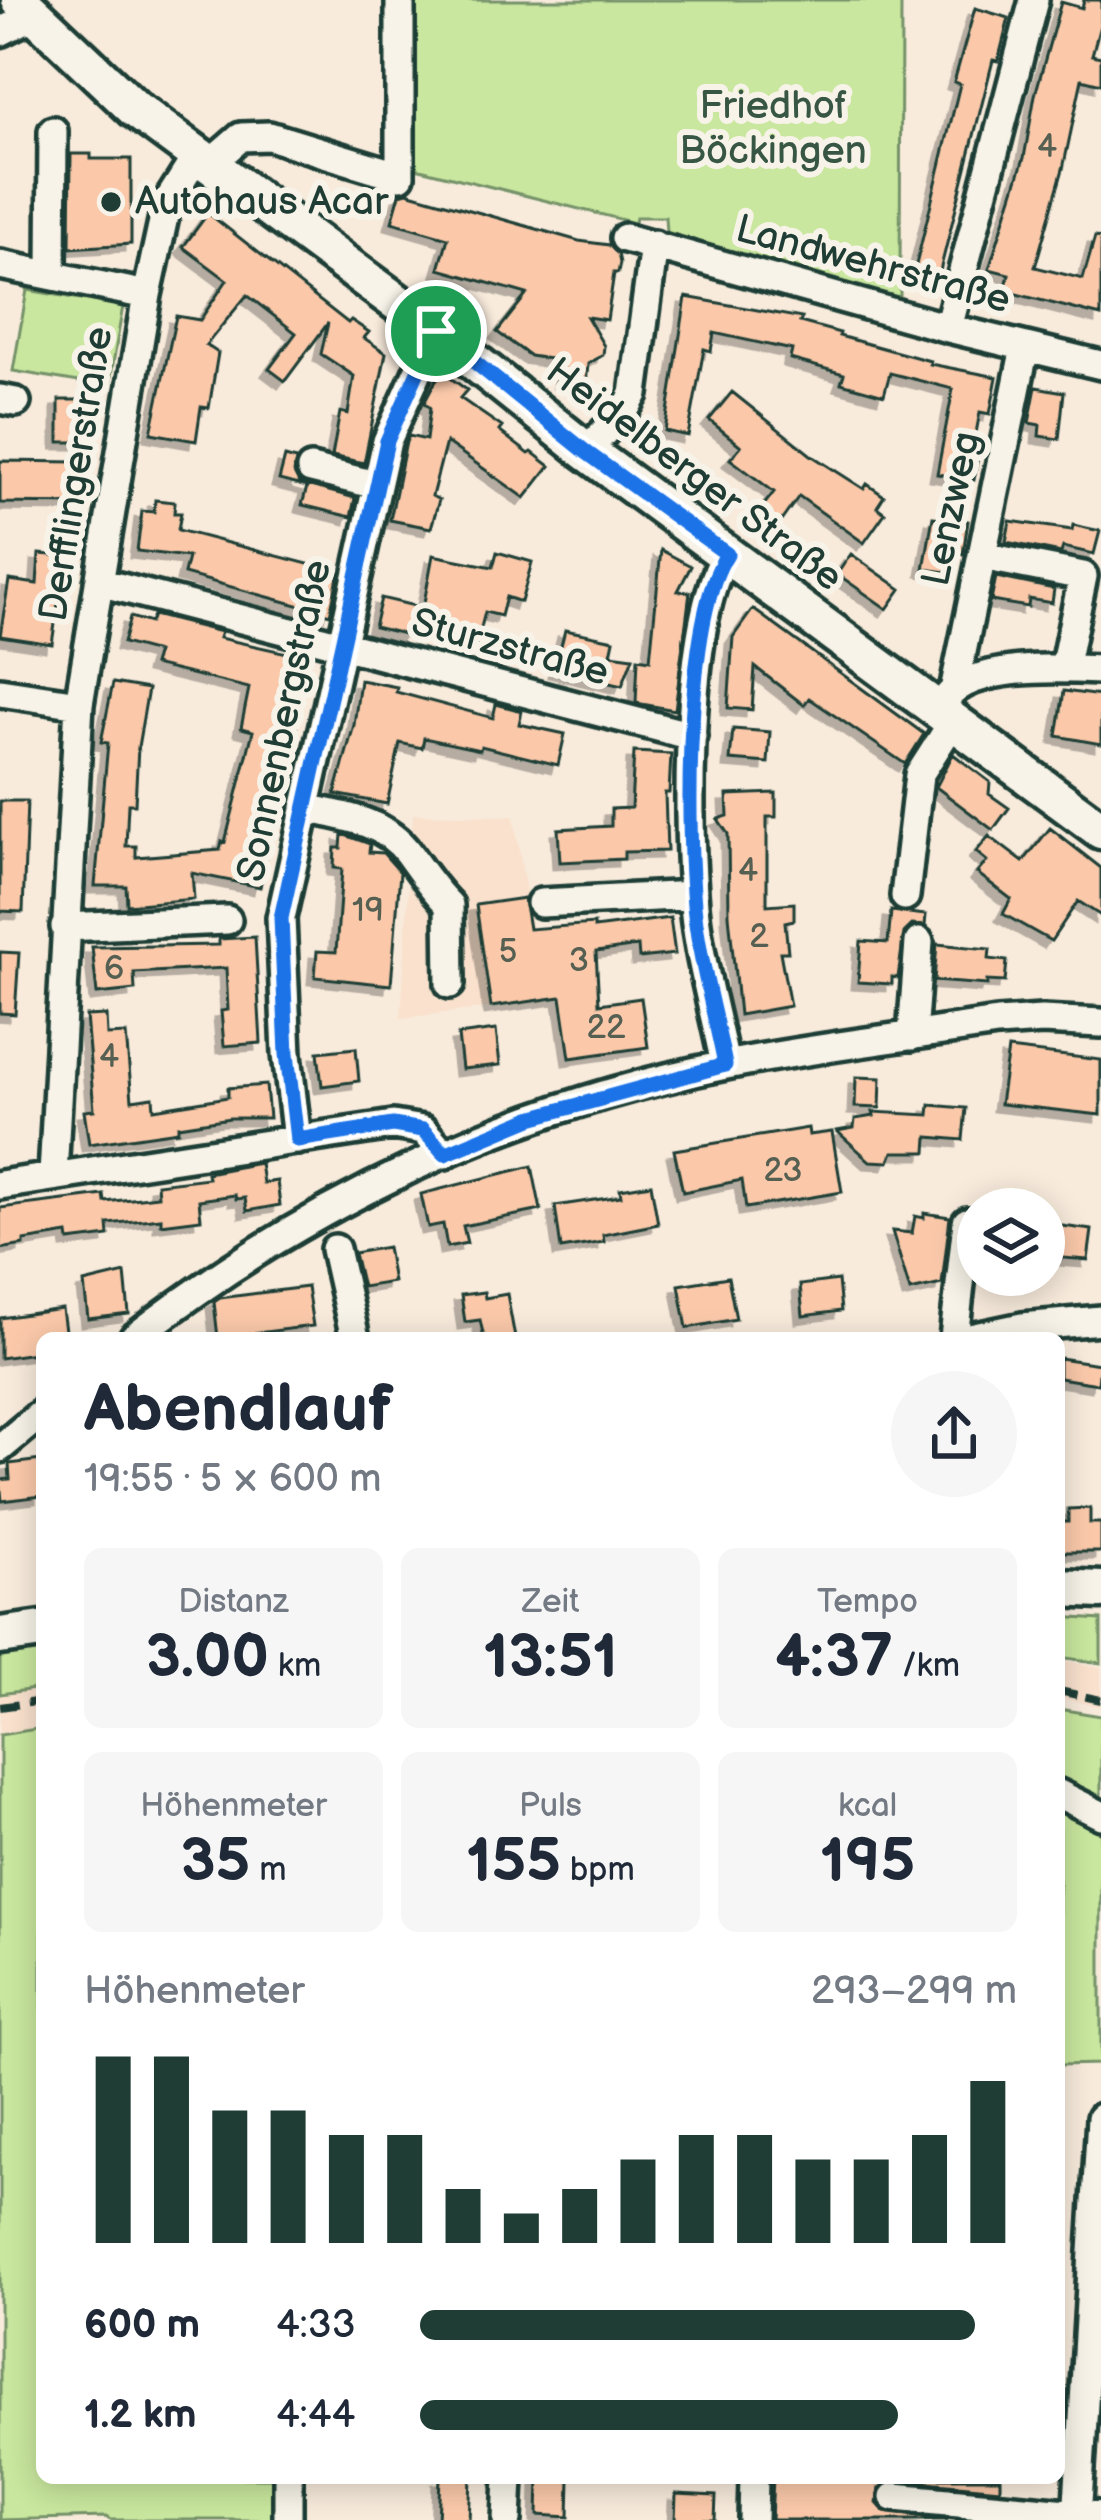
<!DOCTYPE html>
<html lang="de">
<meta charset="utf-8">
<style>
body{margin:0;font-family:"Balsamiq Sans",sans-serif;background:#f6f6f7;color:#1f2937;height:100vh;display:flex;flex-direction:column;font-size:45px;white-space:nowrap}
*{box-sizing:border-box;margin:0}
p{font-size:39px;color:#747a83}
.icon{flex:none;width:66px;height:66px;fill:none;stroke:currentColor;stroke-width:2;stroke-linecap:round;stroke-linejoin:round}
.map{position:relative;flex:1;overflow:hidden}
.details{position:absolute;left:36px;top:1332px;width:1029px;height:1152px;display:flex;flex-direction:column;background:#fff;border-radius:18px;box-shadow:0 6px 30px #0003}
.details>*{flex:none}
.fabs{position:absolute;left:957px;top:1188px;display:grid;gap:24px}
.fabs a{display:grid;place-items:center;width:108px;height:108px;border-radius:50%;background:#fff;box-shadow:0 6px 30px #0003;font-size:60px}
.pin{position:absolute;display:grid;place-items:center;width:102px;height:102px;color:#fff;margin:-51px;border:6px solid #fff;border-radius:50%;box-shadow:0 3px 12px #0007}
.round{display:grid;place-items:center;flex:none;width:126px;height:126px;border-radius:63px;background:#f6f6f7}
.overview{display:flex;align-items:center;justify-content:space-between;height:204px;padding:0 48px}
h1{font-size:66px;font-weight:800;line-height:90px}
.stats{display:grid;grid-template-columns:repeat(3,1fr);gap:18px;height:204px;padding:12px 48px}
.stats div{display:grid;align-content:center;border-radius:18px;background:#f6f6f7;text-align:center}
.stats b{font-size:60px;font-weight:800}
.stats small{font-size:33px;font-weight:400}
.stats p{font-size:33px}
.chart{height:336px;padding:24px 48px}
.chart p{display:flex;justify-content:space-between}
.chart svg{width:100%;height:216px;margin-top:12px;stroke:#1f3d34;stroke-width:6}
ul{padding:0 48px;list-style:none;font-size:39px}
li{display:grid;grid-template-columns:192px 144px 1fr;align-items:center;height:90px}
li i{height:30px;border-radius:15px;background:#1f3d34}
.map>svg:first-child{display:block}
.built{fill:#f9e1cd}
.green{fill:#c9e79e;stroke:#749269;stroke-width:3}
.building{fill:#fbc9aa;stroke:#1f3d34;stroke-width:3;filter:url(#shadow)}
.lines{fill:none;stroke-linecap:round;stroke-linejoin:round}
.minor-casing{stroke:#1f3d34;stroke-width:36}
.major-casing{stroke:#1f3d34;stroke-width:45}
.minor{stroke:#f7f3e8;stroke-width:27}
.major{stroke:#f7f3e8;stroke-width:36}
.rail{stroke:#1f3d34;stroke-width:8;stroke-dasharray:18 9;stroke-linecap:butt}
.route-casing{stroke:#fff;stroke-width:24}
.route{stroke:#1a73e8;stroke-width:15}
.poi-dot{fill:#1f3d34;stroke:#f7f3e8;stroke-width:4.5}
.labels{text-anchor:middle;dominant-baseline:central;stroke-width:12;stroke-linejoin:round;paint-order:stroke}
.number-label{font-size:33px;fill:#566052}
.park-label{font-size:39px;fill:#385644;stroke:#f7f3e8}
.poi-label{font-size:39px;fill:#1f3d34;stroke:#f7f3e8;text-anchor:start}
.street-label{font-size:39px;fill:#1f3d34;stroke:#f7f3e8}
</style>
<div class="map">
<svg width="1101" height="2520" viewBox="0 0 1101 2520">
<defs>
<filter id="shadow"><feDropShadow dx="-7" dy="7" stdDeviation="0" flood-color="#0004"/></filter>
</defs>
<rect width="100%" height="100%" fill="#f8ebdc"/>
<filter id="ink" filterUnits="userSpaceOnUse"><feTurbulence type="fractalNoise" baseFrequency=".00833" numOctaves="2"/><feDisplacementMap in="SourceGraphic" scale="24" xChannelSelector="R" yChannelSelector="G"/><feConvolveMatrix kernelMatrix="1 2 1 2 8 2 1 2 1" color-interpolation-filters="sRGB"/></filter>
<g filter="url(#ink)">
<path class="built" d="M413,814l101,2 29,186 -142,16z
M1059,1660l42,7v40l-42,-9z
M42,1688v40l-42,7v-41z"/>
<path class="green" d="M412,0h489l-1,300 -234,-68 -1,-15h-29l-1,6 -223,-56z
M27,290l96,16 -14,81 -96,-16z
M1059,1617l42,3v43l-42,-6z
M42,1645v43l-42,6v-42z
M1059,1709l42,7v81l-42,-17z
M42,1728v750h238l1,42h-171l-4,-3 -106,3v-785z
M1059,1804l42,15v245l-42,1z"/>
<path class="building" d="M1084,0h17v22l-9,33 9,2v27l-19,-5 -19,90 -28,98 48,12 12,-42 6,1v78l-96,-25 4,-17 -20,-5 35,-111 11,-63 26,-93 21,6z
M975,8l34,10 -11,43 -5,-1 -54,215 -24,-6 45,-185 -6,-2z
M71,154h20v5h40v85l-61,4z
M407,192l172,49 30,4 9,9 2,9 -2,10h-4l-7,47 -20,-3 17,29 -1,9 -15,9 -2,20 -26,-3 3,-20 -33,-5 -33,-24 30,-38 -88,-25 9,-31 -56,-16 8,-28z
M208,213l140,110 3,-3 18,12 -5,6 22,15 -22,110 -32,-7 8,-44 8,2 6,-38 -33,-22 7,-31 -43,58 -16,-12 27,-36 -49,-38 -41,50 12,8 -9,55 -8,-1 -5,34 -45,-8 25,-117 24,4 27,-40 -44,-33z
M686,297l116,21 -2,4 40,11 -1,3 91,25v3l67,13 -7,37 -10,-2 -7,37 6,1 -5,30 -37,-6 16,-85 -63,-16 -6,22 -43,-12 3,-9 -54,-15 2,-9 -78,-17 -3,18 -7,-2 -16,87 -23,-5z
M441,371l26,19 -7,8 42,29 -3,4 30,23 3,-2 18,14 -25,32 -79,-56 -14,54 7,4 -8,28 -41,-8 16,-78 3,-6 17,4 4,-32 -6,-5z
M1036,387l28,5 -5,47 -20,-3 1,-11 -11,-2z
M732,392l79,63 53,34 3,-5 17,12 -7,11 8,6 -21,30 -65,-47 -20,28 -19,-14 14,-18 -44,-33 11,-13 -32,-26z
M59,400h23v42h-23z
M285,457l11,3 -2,13 5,10 56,15 -4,19 -49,-12 5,-18 -28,-7z
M0,461l77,1 -1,42 -76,-1z
M155,500l20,2 -1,11h7l-3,17 161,42 -9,42 -146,-40 4,-17 -51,-6 5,-40 12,1z
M933,517l35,4 -5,33 -13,-2 -3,20 -23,-3z
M1010,521l62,9 1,-5 27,6 -6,23 -31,-7 -2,6 -55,-11z
M661,550l30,16 -13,25 12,1 -15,118 -39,-7 2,-45 12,2z
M497,552l35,10 -11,40 -15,-5 -5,19 -16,-4 -11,43 -25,-6 3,-10 -43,-10 -1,6 -34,-8 7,-29 42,10 10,-53 60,12z
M39,554l26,2 -13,88 -52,-8 9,-56 28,4z
M851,554l50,35 -14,20 -50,-35z
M996,577l58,12 -2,14 -23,-4 -1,8 -37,-6z
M753,609l171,125 -19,30 -96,-66 -5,7 -49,-38 -3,43 -24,-2 5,-71z
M153,615l68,17 -2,6 91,20 -18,62 5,2 -14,65 5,1 -7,33 -7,-1 -14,67 -68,-14 2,26 -67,6 -1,-19h-31l13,-143 -7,-1 12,-59 35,6 -10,58 -3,57h-7l-2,42h10v11l84,-7 2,-9 3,1 28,-111 -12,-3 8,-40 -96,-23 4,-13 -34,-9 7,-26 20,6z
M565,630l49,10 -3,14 22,3 -11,29 -67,-16z
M360,680l37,7 -1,5 97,26 3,-14 26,7 -3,13 46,10 -7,31 -77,-19 -1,4 -56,-12 -2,10 -22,-5 -13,61 -52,-10 19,-69z
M1064,691l37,5v48l-44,-8z
M733,729l37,3 -2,31 -38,-3z
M634,752l37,2 -2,39h-4l2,58 -43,1v7l-64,3 -2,-33 53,-3v-17l20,-1z
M953,754l37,28 -1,12 20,14 -16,22 -57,-43z
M776,793v24h-9v88l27,-2v17l-9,2 3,30h-8l10,54 -51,9 -10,-100 -1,-81 -10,-15 10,-3 -1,-21z
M0,801h27l-4,111 -23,-1z
M1050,828l51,40v48l-23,-15 -27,40 -48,-27 8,-15 -34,-26 10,-12 -11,-9 13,-16 34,26z
M342,834l28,10 -1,8 14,1 17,19 -9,113 -76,-8 2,-26 19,1 6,-83 -8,-1 1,-20h6z
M524,898l5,31 65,-5v4l76,-10 5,36 -36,4 -1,-12 -42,6 3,52 42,-6 7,49 -78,11 -9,-61 -70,10 -15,-102z
M891,911l35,4 -1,11 -13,-1 -8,8 -6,45 -6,-1v7l-34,-2 3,-41 27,2z
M255,937l6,106 -37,3 -3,-35 7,-1 -2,-42 -92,5 1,17 -38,4 -5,-47 127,-2v-6z
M937,944l53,5 -1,10 18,2 -2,21 -18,-1v4l-53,-4z
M0,952l19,1 -4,61 -15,-1z
M106,1015l1,20 19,-1 6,66 21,-3 1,12 74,-12v-9l38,-3 3,33h-39l-52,8v5l-89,13 -5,-33 10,-1 -8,-94z
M496,1030l4,35 -38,4 -4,-34z
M356,1048l3,33 -37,5 -4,-34z
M1008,1049l93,11v55l-101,-11z
M856,1077l25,1 -1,30 -25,-1z
M930,1105l36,3 -3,32 -35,-3 -1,15h-34l-4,10 -19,-1 -33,-30 17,-3 1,-9 19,-3 -1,-4 56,3z
M808,1128l1,7 23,-3 10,60 -96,16 -4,-28 -59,12 -9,-42z
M260,1163l3,20 14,-2 3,24 -33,6 -2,-13 -9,1 -1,-4 -36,5 2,19 -40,5v-6l-53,6 1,12 -40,5 -1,-7 -44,7v4l-24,4v-41l104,-13 1,7 53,-6 -1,-12 51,-6 -1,-5z
M532,1166l9,44 -78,16 4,17 -20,4 -4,-23 -15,3 -7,-33z
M651,1184l7,40 -55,11 1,7 -43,7 -6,-43 66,-10 -1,-7z
M924,1213l26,4 -8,67 -32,7 -18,-60 20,2 3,-17 9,2z
M1055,1225l37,5 -4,30 -38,-3z
M387,1247l6,35 -31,5 -8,-34z
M125,1273l4,41 -41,5 -4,-36z
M728,1277l8,42 -49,9 -8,-43z
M838,1280l3,31 -38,5 -3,-31z
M307,1287l6,39 -95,12 -4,-36 6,-4z
M484,1292l1,6 22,-4 8,44h-31l-4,-18 -15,2 -4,-27z
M62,1309l4,29h-24v14l-42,6v-40z
M1059,1358l41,6 -2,20 -39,-6z
M42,1460v36l-40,5 -2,-21 10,-1 -1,-15z
M1090,1508v15h11v29h-42v-30h9v-13z
M440,2478h31l-2,42h-31z
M539,2478h31l-1,39 -31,-2z
M773,2478h227v11l-104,-10 -17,9 -2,15 8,9 63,8h-177z
M676,2494l40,2 -1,24h-40z"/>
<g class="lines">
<g class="minor-casing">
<path id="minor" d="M0,32l34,-17
M211,163l30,-26 28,-1 131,40v-176
M625,238l323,90 153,37
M0,265l147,30
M52,275l1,-144
M948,328l86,-328
M0,399l16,3
M586,451l39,-41 9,-16 20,-149
M311,469l65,16
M982,556l101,20 -19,93
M99,582l593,154
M955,686l70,-339
M0,692l79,12
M946,699c24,-36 115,-31 155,-29
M305,808c36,8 79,12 103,45 13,18 24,35 41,52l1,79
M905,896l14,-121 35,-55
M541,903l152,-8
M65,927l162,-7
M912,1036l7,-94
M725,1065c-11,-57 -29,-116 -32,-173 -6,-78 -7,-275 34,-338
M297,1140l-10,-86 -6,-136 106,-477 49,-110
M53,1175l26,-471 68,-409 20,-92 31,-49
M0,1185l393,-60 30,5 22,24
M335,1249l20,89
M134,1338c173,-135 377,-231 592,-273 90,-18 181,-28 271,-42l45,-3 59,3
M954,1338l13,-116
M970,1338l52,-11 79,-7
M0,1448l42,-35
M1059,1794l42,21
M288,2478v42
M894,2497l207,19
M507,2520l2,-42
M753,2520l1,-42
M1077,2520l24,-402"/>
</g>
<g class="major-casing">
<path id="major" d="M20,0l115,109 301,222 150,120 515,379
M1059,1588l42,2
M0,1636l42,-6"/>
</g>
<use href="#minor" class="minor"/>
<use href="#major" class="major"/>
<path class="rail" d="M1059,1691l42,9
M0,1707l42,-6"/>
</g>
</g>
<g class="lines" filter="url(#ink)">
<g class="route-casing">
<path id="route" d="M436,331l150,121 141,102c-41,63 -40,259 -34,338 3,57 21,117 32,173l-194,53 -86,36 -22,-24 -30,-5 -96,15 -10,-86 -6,-136 106,-477z"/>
</g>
<use href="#route" class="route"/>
</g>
<circle class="poi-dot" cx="111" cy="202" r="12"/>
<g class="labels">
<g class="number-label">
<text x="1047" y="147">4</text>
<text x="748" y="871">4</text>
<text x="368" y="911">19</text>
<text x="759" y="937">2</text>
<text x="508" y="952">5</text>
<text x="579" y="961">3</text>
<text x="114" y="969">6</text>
<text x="606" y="1028">22</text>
<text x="109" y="1057">4</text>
<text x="783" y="1171">23</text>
</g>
<g class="park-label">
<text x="773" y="106">Friedhof<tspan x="773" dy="45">Böckingen</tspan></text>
</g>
<g class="poi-label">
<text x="135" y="202">Autohaus Acar</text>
</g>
<g class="street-label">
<text transform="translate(873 265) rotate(15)">Landwehrstraße</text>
<text transform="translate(77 474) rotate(-81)">Derfflingerstraße</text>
<text transform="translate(694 475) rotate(37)">Heidelberger Straße</text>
<text transform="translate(952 509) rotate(-78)">Lenzweg</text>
<text transform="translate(510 648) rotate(15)">Sturzstraße</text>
<text transform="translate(285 721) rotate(-78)">Sonnenbergstraße</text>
</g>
</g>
</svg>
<div class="fabs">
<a><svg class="icon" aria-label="layers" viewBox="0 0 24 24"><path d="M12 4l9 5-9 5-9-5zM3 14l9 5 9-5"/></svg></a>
</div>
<div class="pin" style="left:436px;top:331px;background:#1e9e55"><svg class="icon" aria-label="arrive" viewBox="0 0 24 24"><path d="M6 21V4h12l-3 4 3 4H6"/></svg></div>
<section class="details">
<div class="overview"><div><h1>Abendlauf</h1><p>19:55 · 5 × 600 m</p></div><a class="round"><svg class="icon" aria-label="share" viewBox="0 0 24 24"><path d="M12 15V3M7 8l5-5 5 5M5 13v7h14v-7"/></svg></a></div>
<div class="stats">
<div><p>Distanz</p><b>3.00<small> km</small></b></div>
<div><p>Zeit</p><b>13:51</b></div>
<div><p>Tempo</p><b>4:37<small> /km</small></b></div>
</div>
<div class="stats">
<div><p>Höhenmeter</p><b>35<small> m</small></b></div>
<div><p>Puls</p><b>155<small> bpm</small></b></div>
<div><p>kcal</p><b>195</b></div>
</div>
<div class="chart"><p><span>Höhenmeter</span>293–299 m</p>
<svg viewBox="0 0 160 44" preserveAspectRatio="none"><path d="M5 44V6M15 44V6M25 44V17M35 44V17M45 44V22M55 44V22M65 44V33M75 44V38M85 44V33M95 44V27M105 44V22M115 44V22M125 44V27M135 44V27M145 44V22M155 44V11"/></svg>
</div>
<ul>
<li><b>600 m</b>4:33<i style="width:93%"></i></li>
<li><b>1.2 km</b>4:44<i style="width:80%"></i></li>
</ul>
</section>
</div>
